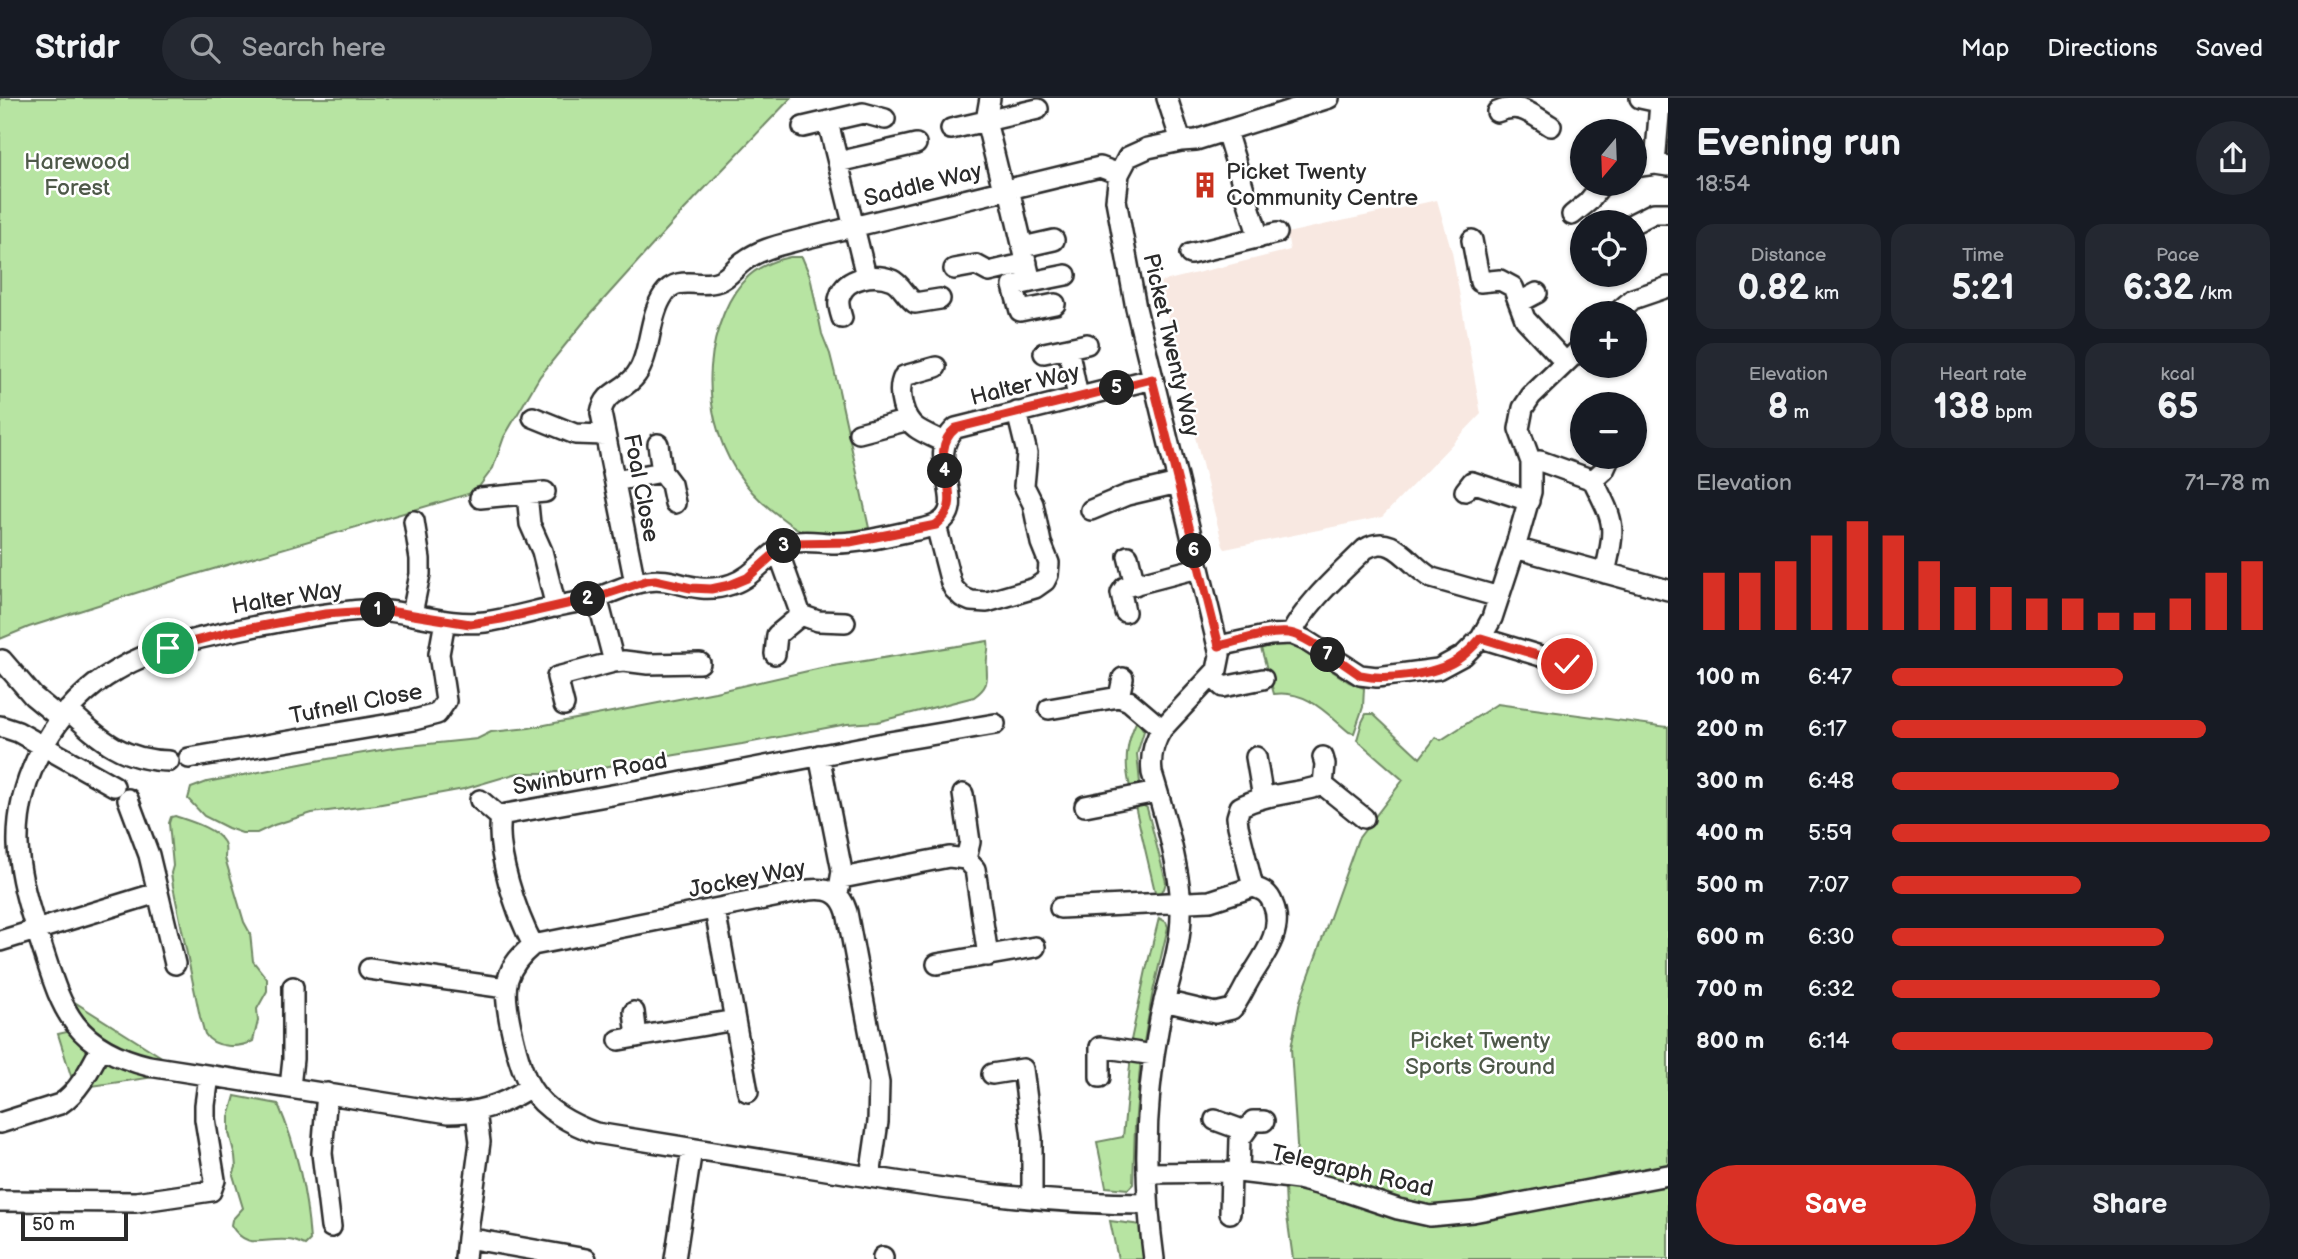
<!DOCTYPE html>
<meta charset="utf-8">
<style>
body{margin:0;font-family:"Balsamiq Sans",sans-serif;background:#242831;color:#f1f3f6;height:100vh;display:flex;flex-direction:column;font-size:26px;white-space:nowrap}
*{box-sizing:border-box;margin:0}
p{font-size:23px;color:#9ea1a6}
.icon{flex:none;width:38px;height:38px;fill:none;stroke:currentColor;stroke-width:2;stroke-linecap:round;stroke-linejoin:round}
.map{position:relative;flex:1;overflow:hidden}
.details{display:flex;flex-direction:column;background:#171b24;width:630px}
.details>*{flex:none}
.needle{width:46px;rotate:199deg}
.controls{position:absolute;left:1570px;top:21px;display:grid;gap:14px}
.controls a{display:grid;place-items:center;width:77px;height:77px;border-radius:50%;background:#171b24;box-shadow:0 2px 5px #0004;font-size:35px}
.scale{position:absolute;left:21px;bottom:18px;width:107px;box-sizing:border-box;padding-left:7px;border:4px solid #2b2b2b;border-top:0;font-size:19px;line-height:24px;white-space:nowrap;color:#2b2b2b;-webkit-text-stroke:5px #fff;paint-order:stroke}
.pin{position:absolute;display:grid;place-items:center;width:60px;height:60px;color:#fff;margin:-30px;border:4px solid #fff;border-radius:50%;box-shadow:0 2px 7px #0007}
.km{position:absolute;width:35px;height:35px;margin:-18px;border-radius:50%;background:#222;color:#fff;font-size:19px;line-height:35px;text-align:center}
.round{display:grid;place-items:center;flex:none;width:74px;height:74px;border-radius:37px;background:#242831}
.headline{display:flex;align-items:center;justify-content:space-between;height:119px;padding:0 28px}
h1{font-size:38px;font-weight:700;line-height:52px}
.figures{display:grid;grid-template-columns:repeat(3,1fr);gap:10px;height:119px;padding:7px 28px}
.figures div{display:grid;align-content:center;border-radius:18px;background:#242831;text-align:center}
.figures b{font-size:35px;font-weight:700}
.figures small{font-size:19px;font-weight:400}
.figures p{font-size:19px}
.chart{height:196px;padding:14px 28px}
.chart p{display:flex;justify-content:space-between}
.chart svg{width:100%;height:126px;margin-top:7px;stroke:#d93025;stroke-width:6}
.action{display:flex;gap:14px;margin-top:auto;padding:14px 28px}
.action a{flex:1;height:80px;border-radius:42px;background:#d93025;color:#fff;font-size:28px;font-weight:700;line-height:80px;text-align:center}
.action a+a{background:#242831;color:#f1f3f6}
ul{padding:0 28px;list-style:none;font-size:23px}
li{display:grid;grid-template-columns:112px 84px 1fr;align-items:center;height:52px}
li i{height:18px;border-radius:9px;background:#d93025}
header{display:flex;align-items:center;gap:42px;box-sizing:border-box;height:98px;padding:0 35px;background:#171b24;border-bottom:2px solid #363941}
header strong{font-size:33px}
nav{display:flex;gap:38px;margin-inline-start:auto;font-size:24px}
.search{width:490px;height:63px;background:#242831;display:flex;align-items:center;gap:18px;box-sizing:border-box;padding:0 24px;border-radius:38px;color:#9ea1a6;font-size:26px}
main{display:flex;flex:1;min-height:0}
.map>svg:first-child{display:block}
.built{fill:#f8e8e1}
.green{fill:#b7e4a2;stroke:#718866;stroke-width:2}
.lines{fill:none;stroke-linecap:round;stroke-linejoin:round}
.minor-casing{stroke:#2b2b2b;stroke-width:24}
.minor{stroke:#fff;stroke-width:19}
.route-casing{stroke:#fff;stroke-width:14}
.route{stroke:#d93025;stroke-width:9}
.labels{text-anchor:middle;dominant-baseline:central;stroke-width:5;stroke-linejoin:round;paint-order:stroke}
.park-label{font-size:23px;fill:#4e5949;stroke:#fff}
.poi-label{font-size:23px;fill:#2b2b2b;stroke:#fff;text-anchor:start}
.street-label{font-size:23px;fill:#2b2b2b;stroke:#fff}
</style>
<header>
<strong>Stridr</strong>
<div class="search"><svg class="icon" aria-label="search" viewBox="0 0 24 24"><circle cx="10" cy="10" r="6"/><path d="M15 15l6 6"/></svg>Search here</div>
<nav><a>Map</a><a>Directions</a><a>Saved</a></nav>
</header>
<main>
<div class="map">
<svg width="1668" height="1161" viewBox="0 0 1668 1161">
<rect width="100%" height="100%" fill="#fff"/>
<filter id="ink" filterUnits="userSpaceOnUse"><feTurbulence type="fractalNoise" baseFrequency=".0143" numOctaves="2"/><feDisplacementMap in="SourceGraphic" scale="14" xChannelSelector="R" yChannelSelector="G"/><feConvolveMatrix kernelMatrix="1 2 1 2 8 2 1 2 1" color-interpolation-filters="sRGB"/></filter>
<g filter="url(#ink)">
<path class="built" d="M1437,102l15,52 29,162 -99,103 -157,32 -2,-3 -32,-125 -31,-139 130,-32 -3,-17z"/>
<path class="green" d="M0,0h791l-107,112 -97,108 -47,58 -36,61 -11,31 -18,24 -292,86 -154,49 -29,12z
M790,159h12l8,19 12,58 8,20 8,32 31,142c-17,3 -53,10 -69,2 -9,-4 -18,-12 -26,-18 -61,-47 -79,-130 -50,-199 13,-31 31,-49 66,-56z
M988,543c1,6 0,10 -1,17 -2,19 6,25 -13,39l-97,25 -30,2 -105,20 -157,26 -41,3h-26l-54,16 -88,16 -64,8 -38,12 -17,8h-15l-14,-5 -24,-12 -16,-17 3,-11 16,-6 109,-21 83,-14 78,-8 14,-7 38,-4 186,-36 106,-24z
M1278,546l15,1 56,37 15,6 -1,19 -9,26 -5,-1c-23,-19 -42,-42 -75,-38l-13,-46z
M1497,606l171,23v532h-375l-7,-50 -1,-22 9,-18 3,-24 -6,-97 9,-47 58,-162 45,-59 -46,-40 5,-18 4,-8h7l47,44 16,-21 5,3z
M1137,622l7,11 -7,23 3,29 -4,4h-6c-6,-24 -4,-44 7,-67z
M1141,706l6,4 19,74 -2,7 -8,7 -21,-90z
M175,718c14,5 40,12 48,25 4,5 2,11 2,17l19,64 6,11 3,28 14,18v12l-10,18 1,12 -5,20c-13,7 -39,8 -48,-7 -2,-5 -3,-12 -5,-17l-27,-131 -2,-13 2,-7 -4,-43 2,-6z
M1159,820l7,4 2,5 -16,69 -8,46 -1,4 -13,-1 16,-75z
M65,898l103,65 -32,-4 -41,-22z
M71,933l18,21 -17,27 -14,-45z
M1131,957l10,1 -6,70 -2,58 -5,5 -22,-2 -9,-45 26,-5z
M106,963h5l57,14 -83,12 18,-25z
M235,998l43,8c18,42 29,90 32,136l-5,5c-6,-2 -11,-5 -17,-5 -23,-3 -41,12 -57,-15l1,-5 11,-12 -10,-33 3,-8 -1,-11 -6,-23v-16z
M1110,1123l31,4 4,34h-27z"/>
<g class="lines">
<g class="minor-casing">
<path id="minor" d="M990,0l-4,23 17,69
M1167,0l14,43
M1640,0l28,6
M1660,5l-5,61 13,2
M1497,14c24,-10 34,2 54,14
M828,24l38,154
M803,29l60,-14 22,6
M951,31l87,-20
M1226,33l33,107
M838,64l78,-18
M1634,69l21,-3
M1009,91l22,93 35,-7
M1572,117l16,-13 14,-18
M1634,125l20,-10h14
M1472,142l8,42 20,-2 13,7 12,32 40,43
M1023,149l31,-7
M1190,156l87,-21
M954,171l22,-4 13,7 38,-9
M1031,184l-18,4 7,25 35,-7
M1520,204l17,-9
M1617,215l16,-14 35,-12
M842,220c-2,-7 -5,-15 -2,-22 6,-19 35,-23 52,-16 9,4 14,17 23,23l25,-4
M1044,255l24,-5
M936,269l-32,9c-8,15 -1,44 14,53 8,5 17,9 26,13
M1078,299l-10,-49 19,-4
M533,319l42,17 30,1
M859,335l50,-13
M658,346l4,28
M1531,364l9,-1 53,19c22,44 23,44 12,93
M1593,382l11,-10 6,-13
M615,383l47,-9 9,12 4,19
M1465,393l7,-9 57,19
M527,396l3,30 12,27 14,56
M480,400l65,-6
M1091,412l36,-15 51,-12
M936,427l15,58 3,6 8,8 9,4 16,1 48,-14 10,-7 3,-6 1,-12 -8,-20 -8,-39 -9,-18 3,-33 -10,-41
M1515,450l153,42
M778,453l23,64 17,6 27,1
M1128,458l7,29
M635,485l-34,-170c4,-23 23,-21 35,-38 15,-20 12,-58 28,-81 14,-20 36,-5 55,-13 11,-4 16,-14 25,-20 16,-12 36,-16 55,-21l301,-73 19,7
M597,499l17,65 10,-1 24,3 52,-1
M1125,514l-4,-19 4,-6 73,-19
M412,516l8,-40v-15l-6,-38
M1291,536c18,-34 47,-58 74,-85 29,-18 44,17 67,29l67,19
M1481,540l86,26
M1219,548l51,-11 21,-1 14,6 55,35 17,2 61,-8 26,-14 17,-17 11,-20 23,-70 16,-56v-30l-12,-33 4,-21 8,-12 51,-49
M775,556l2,-19 24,-20
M2,562l31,36 28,23
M1212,579l11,10 40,-8
M1119,599l4,-19
M564,607l-7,-28 57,-15
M1049,611l70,-12 10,4 33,28
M68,612c33,30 54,50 101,51
M0,628l18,6 96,54
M819,657l23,116 -3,18
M1256,659l7,41
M1323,659l2,7 -2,21
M189,660l225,-38 23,-6 9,-13 -7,-47 6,-33
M963,696l7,48 -4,17
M128,701l21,56 26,109
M480,702l21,18
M1085,708l72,-14
M501,720l5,-4 156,-28 227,-44 106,-18
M501,720c-6,33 16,97 32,127
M842,780l107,-21 17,2 9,10 13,87
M1060,810l150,-7 43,-14
M715,812l33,182
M0,843l157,-48
M937,866l98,-17
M369,871l137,19
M1164,903l51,12 17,-4c7,-9 11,-19 17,-29 13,-22 36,-49 24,-76 -4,-11 -10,-14 -20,-17l-15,-61 -1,-9 3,-10c25,-14 57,-13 83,-22l41,33
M634,914l3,25
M619,942l116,-20
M992,976l31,-5 9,69v60
M1100,979v-30l54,8
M290,989l3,-28v-72
M530,989c-25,17 -50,26 -81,26l-300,-47c-87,-21 -89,-69 -115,-143 -8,-25 -15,-51 -16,-78 -2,-69 39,-141 99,-175 43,-26 96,-35 145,-45 33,-6 66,-13 101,-15 41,-2 81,17 122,12 21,-3 43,-9 64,-14 16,-4 33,-6 49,-11 16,-5 32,-14 49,-16 30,-5 48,16 85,3 24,-8 38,-34 59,-41 14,-4 29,0 44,0 24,0 48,-6 71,-11 10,-2 20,-3 29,-7 40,-18 -14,-67 21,-97l196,-49
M327,995l-5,60 9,74
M476,1013l4,31 -13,96 119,21
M1215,1022l30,11
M0,1025l60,-19c19,-12 31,-37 41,-56
M1239,1074l1,-33 13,-18h11
M1147,1075l92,-1 59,7 46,12 54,18 32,7 43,-4 195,-37
M870,1079l8,-55 1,-39 -32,-171c-6,-20 -18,-24 -38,-22l-276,55c-11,9 -21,19 -25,34 -7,21 11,89 23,109 13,22 42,37 65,45 81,13 162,26 243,39 102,17 205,32 308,32
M0,1103l136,1 75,-11 4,-11 -10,-61v-14l4,-29
M1230,1115l1,-41
M465,1161l2,-21
M675,1161l17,-110
M883,1161v-2
M1154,1161c-11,-79 -9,-162 6,-240 7,-34 21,-69 21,-105 1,-39 -17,-102 -29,-141 -2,-17 1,-30 10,-44l55,-59 3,-15 -84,-347 -20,-108 3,-26 9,-17 20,-9 33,-7 15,-1 133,-42"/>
</g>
<use href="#minor" class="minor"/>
</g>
</g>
<g class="lines" filter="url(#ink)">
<g class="route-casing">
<path id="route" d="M168,550l61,-16 96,-18 57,-4 88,14 31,-5 96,-22 49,-16 9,-1 36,8 20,1 19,-4 17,-7 35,-31 11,-4 57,-1 86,-17c36,-26 -14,-70 20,-97l196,-49 67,267c21,-5 48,-15 70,-13 17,2 55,31 71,42 26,6 74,0 97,-15 9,-6 17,-14 24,-22l86,26"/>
</g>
<use href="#route" class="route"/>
</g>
<defs>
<g id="building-bare" transform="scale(2.1)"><path d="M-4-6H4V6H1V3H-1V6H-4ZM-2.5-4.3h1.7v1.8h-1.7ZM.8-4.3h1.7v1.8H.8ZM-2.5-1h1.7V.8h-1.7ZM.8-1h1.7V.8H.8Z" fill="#c8321e" stroke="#fff" stroke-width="2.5" paint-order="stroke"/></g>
</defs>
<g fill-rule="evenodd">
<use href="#building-bare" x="1205" y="87"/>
</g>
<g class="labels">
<g class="park-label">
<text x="77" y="64">Harewood<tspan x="77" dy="26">Forest</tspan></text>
<text x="1480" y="943">Picket Twenty<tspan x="1480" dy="26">Sports Ground</tspan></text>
</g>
<g class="poi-label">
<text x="1226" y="74">Picket Twenty<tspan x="1226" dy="26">Community Centre</tspan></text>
</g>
<g class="street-label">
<text transform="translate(923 87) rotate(-14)">Saddle Way</text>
<text transform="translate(1171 247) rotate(77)">Picket Twenty Way</text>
<text transform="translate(1025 287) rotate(-14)">Halter Way</text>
<text transform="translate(641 390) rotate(79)">Foal Close</text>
<text transform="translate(287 500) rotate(-9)">Halter Way</text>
<text transform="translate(356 606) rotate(-11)">Tufnell Close</text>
<text transform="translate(590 676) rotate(-10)">Swinburn Road</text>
<text transform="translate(747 781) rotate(-11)">Jockey Way</text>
<text transform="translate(1352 1073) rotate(13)">Telegraph Road</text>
</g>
</g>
</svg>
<div class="controls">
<a><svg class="needle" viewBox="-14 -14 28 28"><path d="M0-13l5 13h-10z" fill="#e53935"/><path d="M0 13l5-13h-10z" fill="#9ea1a6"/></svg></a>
<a><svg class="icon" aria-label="locate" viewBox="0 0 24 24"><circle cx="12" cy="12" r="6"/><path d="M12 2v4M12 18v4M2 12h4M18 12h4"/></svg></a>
<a>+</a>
<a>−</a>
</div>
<div class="scale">50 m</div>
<div class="pin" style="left:168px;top:550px;background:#1e9e55"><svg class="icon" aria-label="arrive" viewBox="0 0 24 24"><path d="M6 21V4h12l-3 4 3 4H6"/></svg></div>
<div class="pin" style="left:1567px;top:566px;background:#d93025"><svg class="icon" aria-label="check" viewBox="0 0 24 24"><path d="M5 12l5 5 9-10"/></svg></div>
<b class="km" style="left:378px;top:512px">1</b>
<b class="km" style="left:588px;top:501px">2</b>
<b class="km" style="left:784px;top:448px">3</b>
<b class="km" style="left:945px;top:373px">4</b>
<b class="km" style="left:1117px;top:290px">5</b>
<b class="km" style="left:1194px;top:453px">6</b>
<b class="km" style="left:1328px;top:557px">7</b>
</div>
<section class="details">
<div class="headline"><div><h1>Evening run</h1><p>18:54</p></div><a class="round"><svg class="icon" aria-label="share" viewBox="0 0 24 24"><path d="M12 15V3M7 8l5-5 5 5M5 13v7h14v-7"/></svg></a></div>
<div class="figures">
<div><p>Distance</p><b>0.82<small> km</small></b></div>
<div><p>Time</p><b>5:21</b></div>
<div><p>Pace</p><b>6:32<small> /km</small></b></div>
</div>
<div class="figures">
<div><p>Elevation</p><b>8<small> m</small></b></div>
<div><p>Heart rate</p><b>138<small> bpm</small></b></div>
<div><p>kcal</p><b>65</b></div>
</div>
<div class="chart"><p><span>Elevation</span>71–78 m</p>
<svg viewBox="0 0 160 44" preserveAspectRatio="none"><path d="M5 44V24M15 44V24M25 44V20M35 44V11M45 44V6M55 44V11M65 44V20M75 44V29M85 44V29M95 44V33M105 44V33M115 44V38M125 44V38M135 44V33M145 44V24M155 44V20"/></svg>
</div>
<ul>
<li><b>100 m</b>6:47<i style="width:61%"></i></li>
<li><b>200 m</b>6:17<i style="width:83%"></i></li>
<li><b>300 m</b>6:48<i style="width:60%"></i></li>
<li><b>400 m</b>5:59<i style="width:100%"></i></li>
<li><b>500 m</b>7:07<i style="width:50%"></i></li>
<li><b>600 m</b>6:30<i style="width:72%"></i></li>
<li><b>700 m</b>6:32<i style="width:71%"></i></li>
<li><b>800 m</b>6:14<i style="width:85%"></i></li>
</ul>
<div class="action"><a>Save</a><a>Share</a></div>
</section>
</main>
